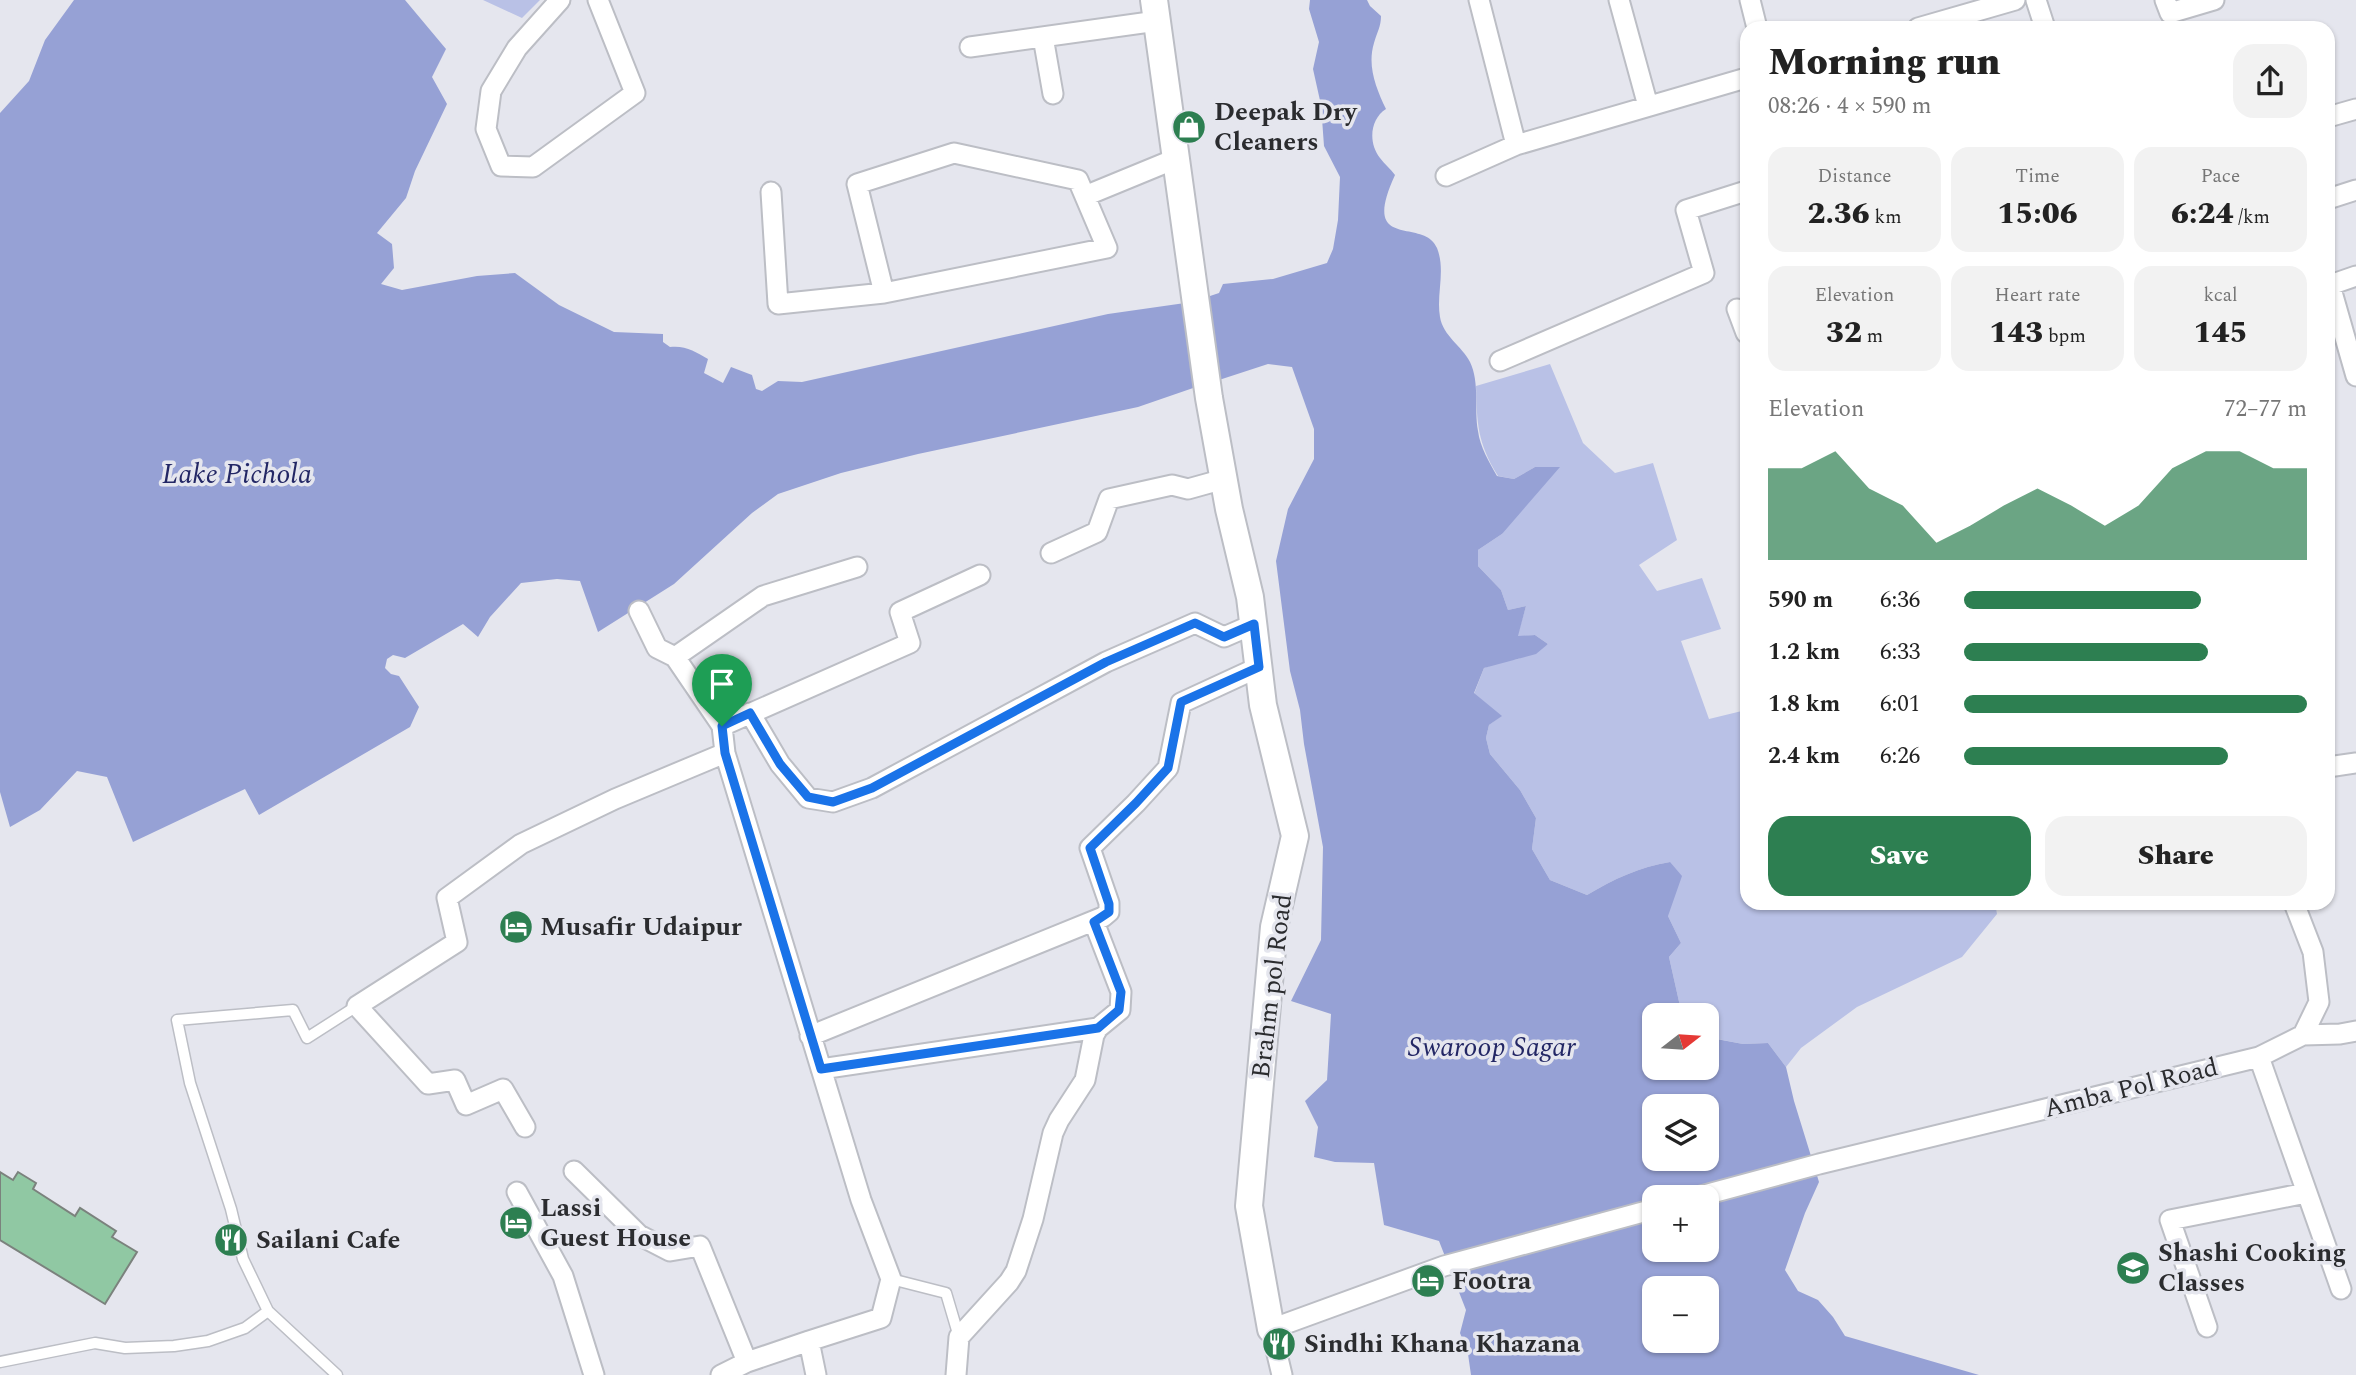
<!DOCTYPE html>
<meta charset="utf-8">
<style>
body{margin:0;font-family:Spectral,serif;background:#f2f2f2;color:#222;height:100vh;display:flex;flex-direction:column;font-size:26px;white-space:nowrap}
*{box-sizing:border-box;margin:0}
p{font-size:23px;color:#767676}
.icon{flex:none;width:38px;height:38px;fill:none;stroke:currentColor;stroke-width:2;stroke-linecap:round;stroke-linejoin:round}
.map{position:relative;flex:1;overflow:hidden}
.side{position:absolute;left:1740px;top:21px;width:595px;height:889px;display:flex;flex-direction:column;background:#fff;border-radius:21px;box-shadow:0 2px 5px #0004}
.side>*{flex:none}
.needle{width:46px;rotate:73deg}
.fabs{position:absolute;left:1642px;top:1003px;display:grid;gap:14px}
.fabs a{display:grid;place-items:center;width:77px;height:77px;border-radius:14px;background:#fff;box-shadow:0 2px 5px #0004;font-size:35px}
.pin{position:absolute;display:grid;place-items:center;width:60px;height:60px;color:#fff;margin:-72px -30px;border-radius:50% 50% 50% 0;rotate:-45deg;box-shadow:0 0 7px #0007}
.pin .icon{rotate:45deg}
.round{display:grid;place-items:center;flex:none;width:74px;height:74px;border-radius:21px;background:#f2f2f2}
.overview{display:flex;align-items:center;justify-content:space-between;height:119px;padding:0 28px}
h1{font-size:38px;font-weight:800;line-height:52px}
.metrics{display:grid;grid-template-columns:repeat(3,1fr);gap:10px;height:119px;padding:7px 28px}
.metrics div{display:grid;align-content:center;border-radius:18px;background:#f2f2f2;text-align:center}
.metrics b{font-size:30px;font-weight:800}
.metrics small{font-size:19px;font-weight:400}
.metrics p{font-size:19px}
.chart{height:196px;padding:14px 28px}
.chart p{display:flex;justify-content:space-between}
.chart svg{width:100%;height:126px;margin-top:7px;fill:#2d7f51;opacity:.7}
.cta{display:flex;gap:14px;margin-top:auto;padding:14px 28px}
.cta a{flex:1;height:80px;border-radius:21px;background:#2d7f51;color:#fff;font-size:28px;font-weight:800;line-height:80px;text-align:center}
.cta a+a{background:#f2f2f2;color:#222}
ul{padding:0 28px;list-style:none;font-size:23px}
li{display:grid;grid-template-columns:112px 84px 1fr;align-items:center;height:52px}
li i{height:18px;border-radius:9px;background:#2d7f51}
.map>svg:first-child{display:block}
.green{fill:#b9c1e6}
.water{fill:#96a1d5;fill-rule:evenodd}
.building{fill:#90c8a3;stroke:#7b827d;stroke-width:2}
.lines{fill:none;stroke-linecap:round;stroke-linejoin:round}
.lane-casing{stroke:#bcbec5;stroke-width:13}
.street-casing{stroke:#bcbec5;stroke-width:23}
.secondary-casing{stroke:#bcbec5;stroke-width:30}
.lane{stroke:#fff;stroke-width:10}
.street{stroke:#fff;stroke-width:19}
.secondary{stroke:#fff;stroke-width:26}
.route-casing{stroke:#fff;stroke-width:14}
.route{stroke:#1a73e8;stroke-width:9}
.labels{text-anchor:middle;dominant-baseline:central;stroke-width:7;stroke-linejoin:round;paint-order:stroke}
.poi-label{font-size:26px;font-weight:bold;fill:#2b2c2f;stroke:#e5e6ee;text-anchor:start}
.street-label{font-size:26px;fill:#2b2c2f;stroke:#e5e6ee}
.water-label{font-size:28px;font-style:italic;fill:#232765;stroke:#e5e6ee}
</style>
<div class="map">
<svg width="2356" height="1375" viewBox="0 0 2356 1375">
<rect width="100%" height="100%" fill="#e5e6ee"/>
<path class="green" d="M483,0h57l-18,18z
M1550,364l33,79 32,30 38,-10 24,77 -38,25 18,26 45,-13 19,51 -40,12 28,78 37,-9v193h249l2,11 -35,43 -105,50 -56,41 -15,19 -18,-24 -25,1 -36,-7 -1,-22h-24l-13,-58 12,-14 -13,-27 2,-54c-31,5 -56,17 -83,33l-37,-15 -18,-31 4,-31 -16,-28 -30,-36 -4,-16 3,-13 12,-9 -27,-22 10,-26 16,-6 18,-3 30,-15 -13,-9 -18,2 9,-31 -18,4 -7,-20 -23,-24v-16l24,-16 33,-67 -21,12 -16,-3c-21,-34 -21,-53 -22,-90z"/>
<path class="water" d="M74,0h331l41,49 -14,28 15,27 -32,67 -9,27 -29,35 15,11 2,24 -13,16 21,6 75,-14 38,-3 44,32 55,27 49,2v8l7,5c15,-2 26,5 38,12l-4,14 19,10 8,-16 21,8 4,14 6,2 16,-10 24,1 306,-68 77,-11 11,84 -58,20 -220,47 -77,19 -63,21 -26,19 -78,71 -76,48 -18,-51 -23,-2 -36,4 -31,34 -12,20 -15,-13 -58,34 -12,-3 -6,4 -2,9 6,6 8,2 20,31 -9,20 -151,88 -14,-26 -112,53 -26,-65 -30,-6 -37,39 -30,17 -10,-35v-679l29,-32 16,-41z
M1310,0h57l3,6 11,10c0,11 -4,16 -7,27 -7,23 2,45 12,66 -16,10 -18,34 -6,49 4,6 11,11 15,17 -36,78 29,41 42,73 9,23 -1,46 3,69 3,19 22,29 30,45 10,21 4,47 8,69 2,16 11,31 19,45l17,3 21,-12h25l-58,67 -24,16v16l23,24 7,20 18,-4 -8,30 17,-1 13,9 -12,10 -52,14 -10,25 28,23 -13,9 -3,13 4,16 30,36 16,28 -4,31 18,31 37,15c27,-16 52,-28 83,-33l12,14 -14,40 13,27 -12,14 13,58h-28v53h52v-31l37,7 25,-1 18,24 8,34 25,81 -14,31 -20,57 13,21 20,9 15,17 12,19 134,39h-508l-3,-21 -8,-21 6,-23 -27,-69 -55,-16 -10,-62 -39,-1 -21,-5 4,-30 -13,-26 22,-21 4,-66 -40,-13 30,-61 2,-93 -19,-103 -4,-34 -10,-39 -14,-110 12,-52 26,-50v-30l-22,-62 -24,-3 -49,16 -12,-85 3,1 9,-3 4,-9 50,-5 54,-16 6,-14 5,-29 2,-43 -16,-31 -3,-41 -8,-36 6,-27 -10,-33zM1654,1106h52v52h-52zM1654,1197h52v53h-52zM1654,1288h52v52h-52z"/>
<path class="building" d="M0,1172l13,8 5,-8 18,11 -3,6 42,27 5,-8 36,23 -4,6 25,15 -32,52 -105,-64z"/>
<g class="lines">
<g class="lane-casing">
<path id="lane" d="M891,1279l55,14 13,44
M0,1362l95,-19 30,5 49,-2 34,-5 37,-13 23,-17
M337,1375l-69,-64 -25,-52 -12,-50 -41,-126 -13,-63 116,-10 14,28 50,-32"/>
</g>
<g class="street-casing">
<path id="street" d="M560,0l-43,48 -26,43 -5,38 15,37 32,1 102,-74 -37,-93
M1479,0l37,145 230,-67
M1619,0l29,106
M1750,0l7,28
M2036,0l9,28
M2165,0l5,13 44,-13
M1918,28l97,-28
M1043,37l10,57
M970,47l187,-26
M2328,117l28,-8
M954,153l124,27 29,68 -223,45 -27,-109z
M1446,176l70,-31
M771,192l7,112 106,-11
M1085,196l90,-37
M2328,199l28,-9
M2356,276l-26,9 26,91
M1737,309l9,24
M1500,361l204,-88 -18,-63 60,-19
M1051,553l46,-21 12,-33 63,-14 16,4 36,-10
M639,611l18,37 18,9 47,69 3,27 136,447 30,79 -10,39 -72,23
M675,657l88,-61 94,-29
M750,713l30,51 28,34 25,4 39,-14 234,-126 89,-39 29,14 30,-13
M722,726l188,-83 -10,-31 80,-37
M2328,767l28,-4
M2303,1035l37,-1 16,-3
M810,1036l293,-119 6,-5v-9l-19,-55 46,-45 32,-35 13,-65 78,-36
M2259,1057l82,232
M821,1069l277,-41
M525,1127l-22,-38 -37,16 -11,-25 -27,4 -71,-78 100,-64 -10,-44 74,-54 94,-45 110,-46
M574,1171l65,64 31,16 30,-5 47,116 62,-21 7,34
M517,1192l46,84 31,99
M1697,1197l122,-33 440,-107 44,-22 16,-33 -6,-50 -19,-49
M2207,1327l-37,-107 136,-27
M721,1375l26,-13
M956,1375l3,-38 50,-55 7,-11 17,-52 20,-86 6,-13 26,-40 9,-45 4,-7 22,-18 1,-18 -27,-70
M1282,1375l-11,-46 173,-63 210,-57"/>
</g>
<g class="secondary-casing">
<path id="secondary" d="M1154,0l55,398 20,111 21,88 13,108 32,131 -21,91 -25,279 22,123"/>
</g>
<use href="#lane" class="lane"/>
<use href="#street" class="street"/>
<use href="#secondary" class="secondary"/>
</g>
<g class="lines">
<g class="route-casing">
<path id="route" d="M1195,623l29,14 30,-13 5,43 -78,35 -13,66 -32,35 -46,45 19,56v8l-15,10 27,70 -2,18 -21,18 -277,41 -96,-316 -3,-27 28,-13 30,51 28,33 25,5 39,-14 234,-126z"/>
</g>
<use href="#route" class="route"/>
</g>
<defs>
<g id="shop-disc" transform="scale(1.75)"><circle r="9.5" fill="#2d7f51" stroke="#e5e6ee"/><path d="M-5-2.5h2.3a2.7 3.5 0 0 1 5.4 0H5L5.5 6h-11ZM-1.5-2.5h3a1.5 2.3 0 0 0-3 0Z" fill="#fff"/></g>
<g id="hotel-disc" transform="scale(1.75)"><circle r="9.5" fill="#2d7f51" stroke="#e5e6ee"/><path d="M-6-4.5h1.5V1H6V5H4.5V3h-9V5H-6ZM-4 0a1.8 1.8 0 1 1 3.6 0ZM.5 0V-2.5h3Q6-2.5 6 0Z" fill="#fff"/></g>
<g id="restaurant-disc" transform="scale(1.75)"><circle r="9.5" fill="#2d7f51" stroke="#e5e6ee"/><path d="M-5-6h1v4h1v-4h1v4h1v-4h1v5L-1.5 .5V6h-2V.5L-5-1ZM5-6V6H3V1.5H1.5Q1.5-4 5-6Z" fill="#fff"/></g>
<g id="school-disc" transform="scale(1.75)"><circle r="9.5" fill="#2d7f51" stroke="#e5e6ee"/><path d="M0-5L7-2L0 1L-7-2ZM-4 1L0 2.5L4 1V4Q0 6-4 4Z" fill="#fff"/></g>
</defs>
<g fill-rule="evenodd">
<use href="#shop-disc" x="1189" y="127"/>
<use href="#hotel-disc" x="516" y="927"/>
<use href="#hotel-disc" x="516" y="1223"/>
<use href="#restaurant-disc" x="231" y="1240"/>
<use href="#school-disc" x="2133" y="1268"/>
<use href="#hotel-disc" x="1428" y="1281"/>
<use href="#restaurant-disc" x="1279" y="1344"/>
</g>
<g class="labels">
<g class="poi-label">
<text x="1214" y="112">Deepak Dry<tspan x="1214" dy="30">Cleaners</tspan></text>
<text x="540" y="927">Musafir Udaipur</text>
<text x="540" y="1208">Lassi<tspan x="540" dy="30">Guest House</tspan></text>
<text x="256" y="1240">Sailani Cafe</text>
<text x="2158" y="1253">Shashi Cooking<tspan x="2158" dy="30">Classes</tspan></text>
<text x="1452" y="1281">Footra</text>
<text x="1304" y="1344">Sindhi Khana Khazana</text>
</g>
<g class="street-label">
<text transform="translate(1272 986) rotate(-83)">Brahm pol Road</text>
<text transform="translate(2131 1088) rotate(-14)">Amba Pol Road</text>
</g>
<g class="water-label">
<text x="237" y="474">Lake Pichola</text>
<text x="1492" y="1047">Swaroop Sagar</text>
</g>
</g>
</svg>
<div class="fabs">
<a><svg class="needle" viewBox="-14 -14 28 28"><path d="M0-13l5 13h-10z" fill="#e53935"/><path d="M0 13l5-13h-10z" fill="#767676"/></svg></a>
<a><svg class="icon" aria-label="layers" viewBox="0 0 24 24"><path d="M12 4l9 5-9 5-9-5zM3 14l9 5 9-5"/></svg></a>
<a>+</a>
<a>−</a>
</div>
<div class="pin" style="left:722px;top:726px;background:#1e9e55"><svg class="icon" aria-label="arrive" viewBox="0 0 24 24"><path d="M6 21V4h12l-3 4 3 4H6"/></svg></div>
<section class="side">
<div class="overview"><div><h1>Morning run</h1><p>08:26 · 4 × 590 m</p></div><a class="round"><svg class="icon" aria-label="share" viewBox="0 0 24 24"><path d="M12 15V3M7 8l5-5 5 5M5 13v7h14v-7"/></svg></a></div>
<div class="metrics">
<div><p>Distance</p><b>2.36<small> km</small></b></div>
<div><p>Time</p><b>15:06</b></div>
<div><p>Pace</p><b>6:24<small> /km</small></b></div>
</div>
<div class="metrics">
<div><p>Elevation</p><b>32<small> m</small></b></div>
<div><p>Heart rate</p><b>143<small> bpm</small></b></div>
<div><p>kcal</p><b>145</b></div>
</div>
<div class="chart"><p><span>Elevation</span>72–77 m</p>
<svg viewBox="0 0 160 44" preserveAspectRatio="none"><path d="M0 44V12L10 12L20 6L30 19L40 25L50 38L60 32L70 25L80 19L90 25L100 32L110 25L120 12L130 6L140 6L150 12L160 12V44z"/></svg>
</div>
<ul>
<li><b>590 m</b>6:36<i style="width:69%"></i></li>
<li><b>1.2 km</b>6:33<i style="width:71%"></i></li>
<li><b>1.8 km</b>6:01<i style="width:100%"></i></li>
<li><b>2.4 km</b>6:26<i style="width:77%"></i></li>
</ul>
<div class="cta"><a>Save</a><a>Share</a></div>
</section>
</div>
